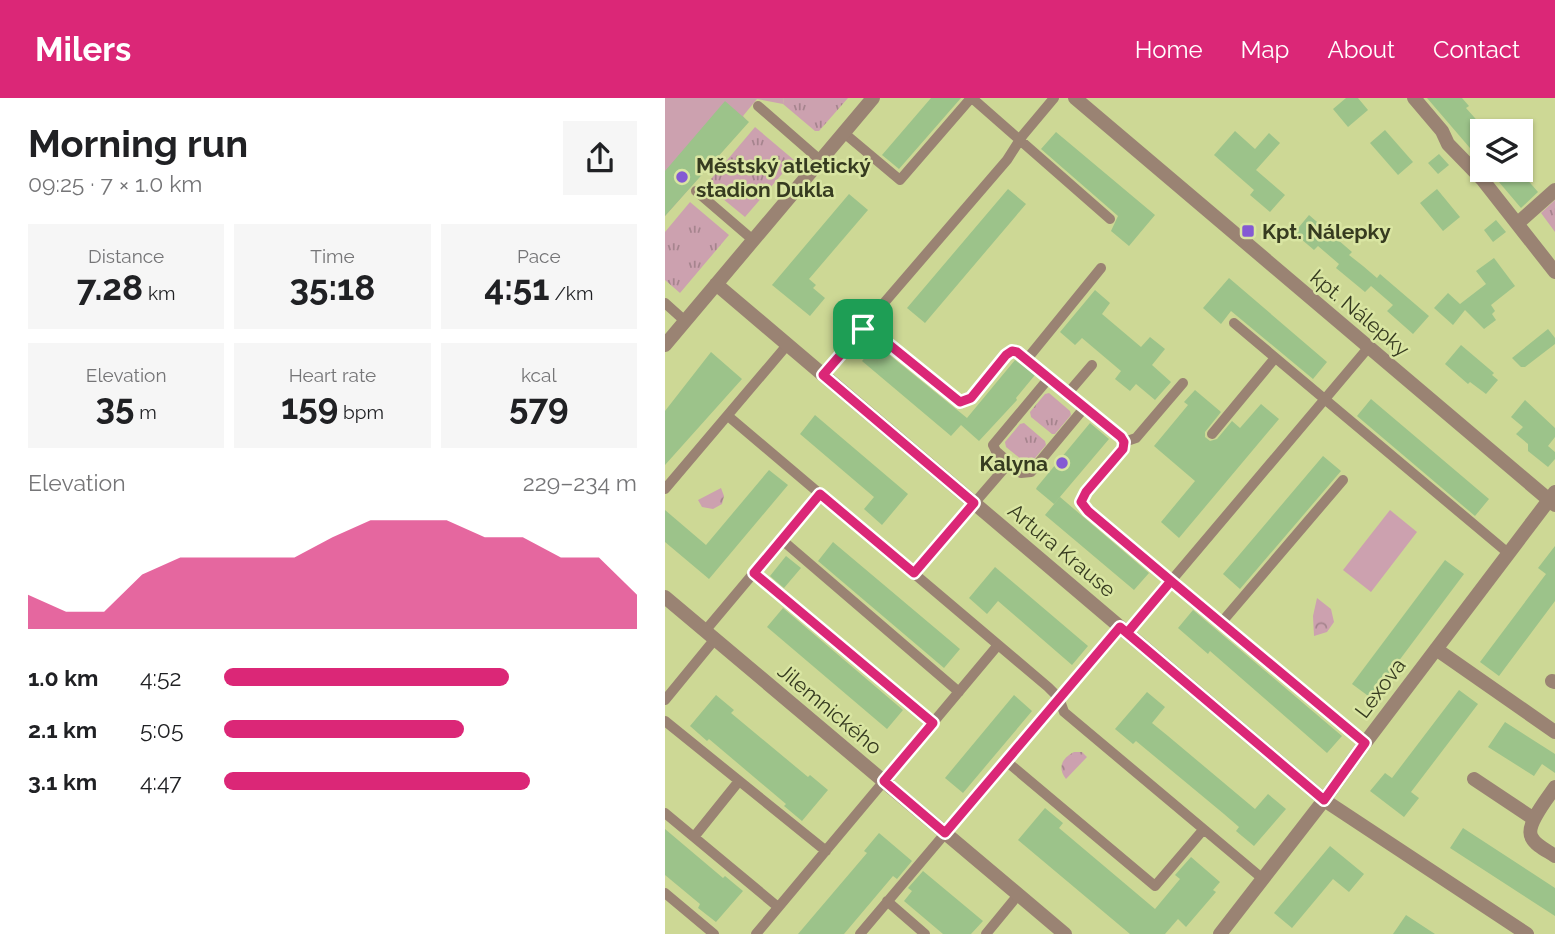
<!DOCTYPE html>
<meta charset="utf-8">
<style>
body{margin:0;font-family:Raleway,sans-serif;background:#f6f6f6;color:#202124;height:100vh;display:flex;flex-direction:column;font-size:26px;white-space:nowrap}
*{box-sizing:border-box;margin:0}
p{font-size:23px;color:#757577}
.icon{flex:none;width:38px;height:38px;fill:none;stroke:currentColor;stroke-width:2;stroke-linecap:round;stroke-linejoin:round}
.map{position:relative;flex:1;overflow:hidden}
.side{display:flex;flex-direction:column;background:#fff;width:665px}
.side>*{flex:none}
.fabs{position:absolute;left:805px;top:21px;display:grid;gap:14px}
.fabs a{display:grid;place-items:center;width:63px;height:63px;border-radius:0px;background:#fff;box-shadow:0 2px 5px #0004;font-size:35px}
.pin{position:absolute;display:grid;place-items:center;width:60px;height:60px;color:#fff;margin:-30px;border-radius:14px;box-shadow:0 4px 10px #0006}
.round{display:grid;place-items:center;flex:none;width:74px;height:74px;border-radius:0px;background:#f6f6f6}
.head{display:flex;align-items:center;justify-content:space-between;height:119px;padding:0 28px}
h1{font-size:38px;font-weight:700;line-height:52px}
.stats{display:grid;grid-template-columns:repeat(3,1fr);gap:10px;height:119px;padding:7px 28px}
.stats div{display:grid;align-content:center;border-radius:0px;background:#f6f6f6;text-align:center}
.stats b{font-size:35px;font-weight:700}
.stats small{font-size:19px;font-weight:400}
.stats p{font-size:19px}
.chart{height:196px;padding:14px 28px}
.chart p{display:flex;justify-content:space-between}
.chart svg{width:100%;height:126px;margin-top:7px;fill:#db2777;opacity:.7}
ul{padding:0 28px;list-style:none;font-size:23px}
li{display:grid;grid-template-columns:112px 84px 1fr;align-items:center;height:52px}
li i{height:18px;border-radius:9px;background:#db2777}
header{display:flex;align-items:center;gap:42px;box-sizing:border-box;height:98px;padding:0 35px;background:#db2777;color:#fff}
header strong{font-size:33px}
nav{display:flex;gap:38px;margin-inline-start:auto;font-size:24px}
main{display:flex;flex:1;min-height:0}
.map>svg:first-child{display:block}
.grass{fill:url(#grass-tufts)}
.park{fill:url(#park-crowns)}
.pitch{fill:#cca1af}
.building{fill:#9cc38a}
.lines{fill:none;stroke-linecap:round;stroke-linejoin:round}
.lane{stroke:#9a8373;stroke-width:10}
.street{stroke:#9a8373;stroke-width:14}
.route-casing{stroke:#fff;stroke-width:14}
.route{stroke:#db2777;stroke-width:9}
.poi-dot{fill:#845ad3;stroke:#d9e5a2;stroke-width:2.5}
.labels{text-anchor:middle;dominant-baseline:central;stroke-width:5;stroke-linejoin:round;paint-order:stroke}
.poi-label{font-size:21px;font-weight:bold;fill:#363b20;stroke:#d9e5a2;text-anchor:start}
.street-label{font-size:21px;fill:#363b20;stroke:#d9e5a2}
</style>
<header>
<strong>Milers</strong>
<nav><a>Home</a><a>Map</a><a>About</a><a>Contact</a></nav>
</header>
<main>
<section class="side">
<div class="head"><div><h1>Morning run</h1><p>09:25 · 7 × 1.0 km</p></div><a class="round"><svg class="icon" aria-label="share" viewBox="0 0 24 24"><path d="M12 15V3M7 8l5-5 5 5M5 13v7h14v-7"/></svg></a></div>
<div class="stats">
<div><p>Distance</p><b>7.28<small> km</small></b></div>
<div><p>Time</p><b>35:18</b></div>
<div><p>Pace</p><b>4:51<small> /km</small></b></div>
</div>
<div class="stats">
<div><p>Elevation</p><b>35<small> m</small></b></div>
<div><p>Heart rate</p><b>159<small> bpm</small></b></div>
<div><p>kcal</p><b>579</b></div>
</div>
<div class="chart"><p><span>Elevation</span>229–234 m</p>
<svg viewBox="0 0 160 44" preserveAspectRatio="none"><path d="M0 44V32L10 38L20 38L30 25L40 19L50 19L60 19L70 19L80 12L90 6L100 6L110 6L120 12L130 12L140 19L150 19L160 32V44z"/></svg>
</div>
<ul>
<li><b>1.0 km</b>4:52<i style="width:69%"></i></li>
<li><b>2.1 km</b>5:05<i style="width:58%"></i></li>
<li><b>3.1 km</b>4:47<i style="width:74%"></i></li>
</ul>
</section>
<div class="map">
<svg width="890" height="836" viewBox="0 0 890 836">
<defs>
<pattern id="grass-tufts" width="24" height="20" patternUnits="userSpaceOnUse" patternTransform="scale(1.75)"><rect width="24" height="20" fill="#cca1af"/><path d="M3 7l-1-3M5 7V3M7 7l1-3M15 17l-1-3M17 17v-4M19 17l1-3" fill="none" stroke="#a6848e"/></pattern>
<pattern id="park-crowns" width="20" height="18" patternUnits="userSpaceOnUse" patternTransform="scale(1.75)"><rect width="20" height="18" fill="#cca1af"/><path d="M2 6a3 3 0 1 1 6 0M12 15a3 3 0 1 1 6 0" fill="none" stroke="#a6848e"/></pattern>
</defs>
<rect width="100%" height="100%" fill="#cdd895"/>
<path class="grass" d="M119,0h64l-29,33h-4l-32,-27z
M90,29l39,33 -49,57 -39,-32z
M890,102v32l-14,-19z
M25,104l39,33 -49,58 -15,-13v-48z
M384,295l21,18 1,4 -16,19h-3l-21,-17 -1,-5 15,-18z
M359,325l21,18 1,4 -16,19h-3l-21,-17 -1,-5 15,-18z"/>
<path class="park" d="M56,390l3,8 -2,8 -9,5 -11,-2 -4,-7z
M652,500l14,11 3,13 -7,10 -13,4 -1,-20z
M409,654h8l5,5 -21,22c-9,-11 -4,-21 8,-27z"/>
<path class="pitch" d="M0,0h119l-1,6 -26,-5 -14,17 5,6 -83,94z
M725,412l27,22 -46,60 -28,-22z"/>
<path class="building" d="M266,0h30l-62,71 -17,-14z
M681,0h12l10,12 -20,17 -15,-18z
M762,0h35l7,8 -3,2 16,18v36z
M60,3l24,21 -84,94v-45z
M720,32l28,32 -15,13 -28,-32z
M570,33l20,18 14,-16 11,10 -24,27 29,25 -15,17 -20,-17 4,-5 -40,-35z
M391,34l99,83 -26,31 -18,-15 7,-15 -77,-67z
M774,56l10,11 -11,9 -10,-11z
M835,72h19l19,22 -17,16 -28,-33z
M343,91l18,15 -101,119 -18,-15z
M772,91l23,28 -17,14 -23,-28z
M184,96l19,16 -59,69 7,6 -3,3 12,10 -15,18 -38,-31z
M644,117l43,37 -3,3 14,11 14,12 3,-4 49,42 -16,18 -26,-23 6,-6 -22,-19 -6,6 -29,-24 3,-4 -21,-18 -4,4 -20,-17z
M831,122l10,12 -13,10 -9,-12z
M829,160l21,28 -24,19 4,6 -3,3 4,6 -12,9 -19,-19 -12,15 -19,-17 14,-15 12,11 26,-20 -10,-13z
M564,180l98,84 -14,17 -82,-68 -10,13 -18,-16z
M430,192l15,13 -8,11 39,33 9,-10 15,12 -13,16 19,17 -16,18 -19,-16 -6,7 -15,-12 6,-8 -39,-33 -7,7 -15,-13z
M883,231l7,9v6l-30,23h-4l-9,-9z
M211,246l91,74 48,-58 20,15 -19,23 1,2 -38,41 -18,-16 -10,11 -89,-75z
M796,247l33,28 -2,2 6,5 -12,14 -16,-12 -2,2 -23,-20z
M46,254l31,27 -77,86v-54z
M530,292l26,22 -16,20v5l5,4 7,-2 15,-18 8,7 21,-24 18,15 -100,119 -18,-16 34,-41 -41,-35 34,-41 -4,-3z
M706,301l118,100 -14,17 -118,-100z
M860,302l30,28v9l-7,9 7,6v7l-7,8 -20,-16v-7l-12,-10 7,-7 -12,-10z
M150,317l93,79 -26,31 -18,-16 10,-12 -74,-63z
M425,325l19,16 -55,65 -18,-15 1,-2z
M658,358l18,15 -101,118 -17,-15z
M104,372l19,15 -79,94 -44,-37v-32l41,35z
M395,399l89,76 -15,17 -89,-75z
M168,444l127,107 -16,19 -126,-107z
M890,448v55l-56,75 -19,-14 66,-88 -8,-6z
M121,458l15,12 -17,20 -14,-12z
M780,462l19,14 -93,124 -19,-14z
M330,469l93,79 -16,19 -74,-64 -11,13 -18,-16z
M118,510l120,102 -16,19 -120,-102z
M528,512l149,126 -15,17 -117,-102 -2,3 -30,-26z
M794,592l19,14 -67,88 8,6 -15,19 -34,-26 15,-18 7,5z
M482,594l18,15 -13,16 16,13 87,73 13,-15 18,15 -32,37 -18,-15 3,-4 -15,-13 -88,-73 -3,3 -18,-15z
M51,597l18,15 -3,3 77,64 2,-2 18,15 -26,31 -18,-15 2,-2 -77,-65 -2,2 -17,-15z
M349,597l18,16 -69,82 -18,-15z
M840,624l50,32v19l-13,-9 -8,12 -46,-29z
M380,710l18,15 -4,5 96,81 25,-30 -5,-4 16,-18 29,25 -7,8 3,2 -30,35 -8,-8 -13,15h-35l-112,-94z
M798,730l92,60v28l-105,-68z
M0,731l58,49 2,-2 18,15 -27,31 -18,-14 2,-4 -35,-29z
M214,735l33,28 -15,18 -4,-3 -49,58h-46l69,-81 -3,-2z
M665,748l34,28 -15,18 -16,-13 -41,49 -18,-15z
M258,773l60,50 -12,13h-28l-39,-33 8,-10 -4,-3z
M741,817l29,19h-42z"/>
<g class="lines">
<path class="lane" d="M307,0l138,121
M93,8l62,54
M179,35l56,47 71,-82
M31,93l57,49
M0,205l20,18
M569,225l274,230
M200,227l142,-165 16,-25 31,-37
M362,261l74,-91
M158,277l42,-50 95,77 11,-4 38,-46 5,-1 11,6 99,85 -1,7 -37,43 -5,10 2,5 282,236
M384,280l-56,67 3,6 25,22 10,-1 54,-65
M403,295l24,-28
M63,318l320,271 11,11 5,14 199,167
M547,336l63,-76
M459,344l12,-4 47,-55
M0,391l123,-145
M117,442l177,152
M89,475l179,150
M249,475l95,-110
M556,525l122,-143
M40,533l115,-137
M462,535l241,-285
M0,602l50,-61
M0,623l161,130
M341,663l149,125 48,-56
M0,715l113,94
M29,739l45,-56
M0,795l49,41
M222,803l38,33
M91,836l242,-289
M195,836l260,-307
M321,836l32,-39"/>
<path class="street" d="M410,0l480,407
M749,0l28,33 6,13 34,35 73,93
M853,125l37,-33
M51,186l608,516 203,134
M0,247l208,-247
M0,499l400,337
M771,551l119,83
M887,583l3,1
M809,681l60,40
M890,689c-7,11 -31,39 -23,51 4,8 16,13 23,18
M555,836l104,-134 41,-57 190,-251"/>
</g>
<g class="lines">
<g class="route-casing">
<path id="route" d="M198,231l-40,46 151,128 -60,70 -94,-79 -66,79 179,150 -49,58 61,52 175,-206 7,6 44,-52 194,162 -41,57 -197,-167 44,-52 -83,-70 -7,-9 5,-10 37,-43 1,-7 -3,-5 -104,-85 -5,-1 -6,4 -35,43 -11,4 -95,-77 -2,4"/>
</g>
<use href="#route" class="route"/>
</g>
<g class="poi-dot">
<circle cx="17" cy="79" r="7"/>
<rect x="576" y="126" width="14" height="14" rx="3.5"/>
<circle cx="397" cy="365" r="7"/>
</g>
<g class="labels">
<g class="poi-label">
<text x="31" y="67">Městský atletický<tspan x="31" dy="24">stadion Dukla</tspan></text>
<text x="597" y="133">Kpt. Nálepky</text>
<text x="383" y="365" text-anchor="end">Kalyna</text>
</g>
<g class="street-label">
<text transform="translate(695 215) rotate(40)">kpt. Nálepky</text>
<text transform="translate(397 452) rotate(40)">Artura Krause</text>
<text transform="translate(715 590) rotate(-53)">Lexova</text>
<text transform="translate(165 611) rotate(40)">Jilemnického</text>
</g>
</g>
</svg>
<div class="fabs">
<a><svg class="icon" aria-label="layers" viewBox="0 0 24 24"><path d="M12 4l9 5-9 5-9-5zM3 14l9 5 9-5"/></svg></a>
</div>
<div class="pin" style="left:198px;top:231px;background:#1e9e55"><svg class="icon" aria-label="arrive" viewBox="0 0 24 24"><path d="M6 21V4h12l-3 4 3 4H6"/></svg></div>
</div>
</main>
